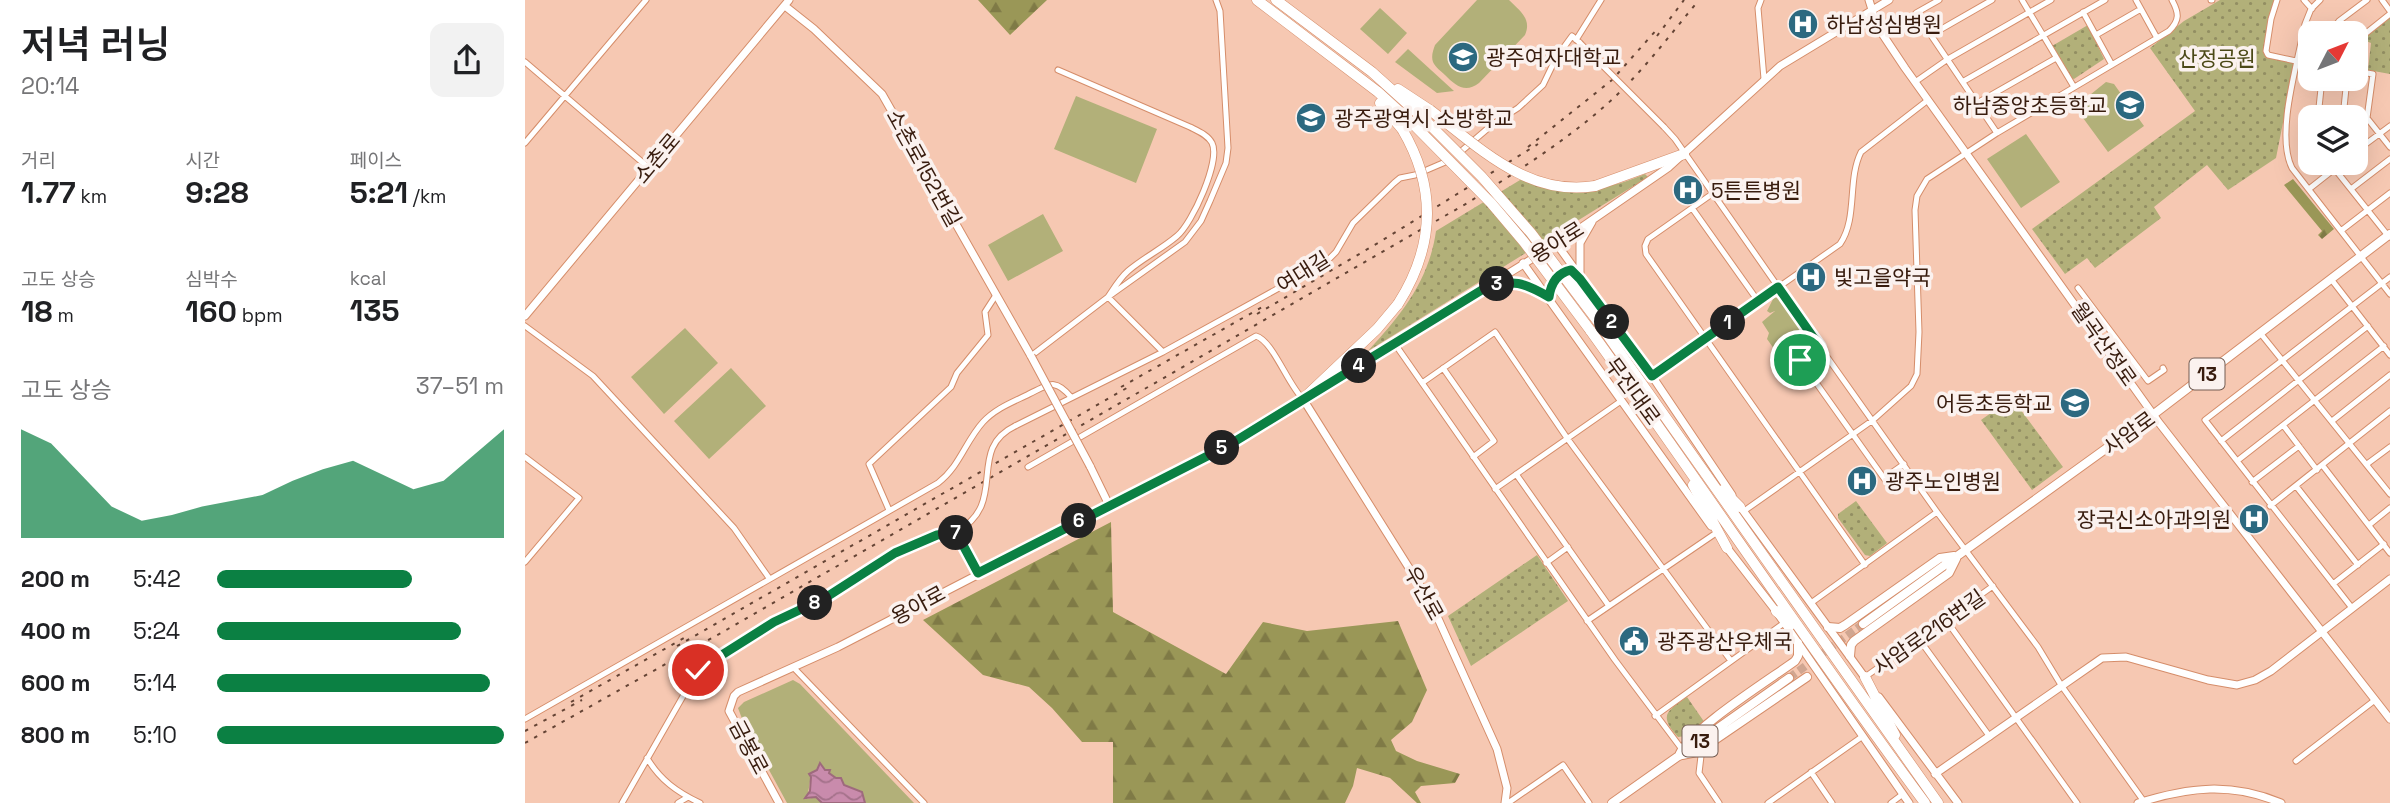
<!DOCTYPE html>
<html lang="ko">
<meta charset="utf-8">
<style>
body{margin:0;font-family:"Space Grotesk","Noto Sans KR",sans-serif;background:#f2f2f2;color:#202124;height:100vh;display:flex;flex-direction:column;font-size:26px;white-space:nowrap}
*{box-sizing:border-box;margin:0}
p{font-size:23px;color:#757577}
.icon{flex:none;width:38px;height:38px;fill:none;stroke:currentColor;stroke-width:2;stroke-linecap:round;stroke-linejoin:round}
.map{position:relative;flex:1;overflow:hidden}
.sheet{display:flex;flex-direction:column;background:#fff;width:525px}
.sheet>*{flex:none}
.needle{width:46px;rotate:48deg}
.buttons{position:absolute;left:1773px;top:21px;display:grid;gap:14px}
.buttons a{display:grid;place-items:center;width:70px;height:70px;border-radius:14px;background:#fff;box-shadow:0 7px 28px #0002;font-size:35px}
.pin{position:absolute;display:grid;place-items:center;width:60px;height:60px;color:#fff;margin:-30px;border:4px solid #fff;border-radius:50%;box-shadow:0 2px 7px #0007}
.km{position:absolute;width:35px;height:35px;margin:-18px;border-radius:50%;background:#222;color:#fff;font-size:19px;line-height:35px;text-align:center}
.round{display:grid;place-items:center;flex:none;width:74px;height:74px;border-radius:14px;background:#f2f2f2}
.summary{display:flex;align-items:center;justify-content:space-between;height:119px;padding:0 21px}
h1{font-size:38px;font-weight:600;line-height:52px}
.metrics{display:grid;grid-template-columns:repeat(3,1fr);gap:10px;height:119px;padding:7px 21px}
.metrics div{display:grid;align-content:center}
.metrics b{font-size:30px;font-weight:600}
.metrics small{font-size:19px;font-weight:400}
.metrics p{font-size:19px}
.chart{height:196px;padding:14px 21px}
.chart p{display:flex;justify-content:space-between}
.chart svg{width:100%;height:126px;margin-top:7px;fill:#0b8043;opacity:.7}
ul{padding:0 21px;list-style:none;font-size:23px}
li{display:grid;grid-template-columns:112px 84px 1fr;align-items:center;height:52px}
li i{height:18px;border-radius:9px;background:#0b8043}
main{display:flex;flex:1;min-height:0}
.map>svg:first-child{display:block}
.grass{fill:#b2b079}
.forest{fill:url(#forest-firs)}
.park{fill:url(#park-dots)}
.water{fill:url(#water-waves);stroke:#9e6a7d;stroke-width:2}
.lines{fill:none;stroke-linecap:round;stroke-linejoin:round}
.primary-tunnel{stroke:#d0a691;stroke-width:8;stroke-dasharray:8 4;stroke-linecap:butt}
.street-casing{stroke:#d58d6a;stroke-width:7}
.secondary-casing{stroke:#d58d6a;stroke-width:9}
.primary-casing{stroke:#d58d6a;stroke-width:10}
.highway-casing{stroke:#d58d6a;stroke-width:11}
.street{stroke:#fff;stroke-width:5}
.secondary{stroke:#fff;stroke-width:7}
.primary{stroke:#fff;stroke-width:8}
.highway{stroke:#fff;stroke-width:10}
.rail{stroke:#654435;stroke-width:2;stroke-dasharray:3.5 7;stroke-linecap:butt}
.street-bridge-casing{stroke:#d58d6a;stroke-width:7;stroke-linecap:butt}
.secondary-bridge-casing{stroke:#d58d6a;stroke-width:9;stroke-linecap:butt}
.highway-bridge-casing{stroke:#d58d6a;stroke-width:11;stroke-linecap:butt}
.street-bridge{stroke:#fff;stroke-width:5}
.secondary-bridge{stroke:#fff;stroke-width:7}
.highway-bridge{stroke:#fff;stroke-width:10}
.route-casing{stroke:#fff;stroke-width:14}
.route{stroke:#0b8043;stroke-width:9}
.labels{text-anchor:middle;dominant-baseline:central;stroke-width:7;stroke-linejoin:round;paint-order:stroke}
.shield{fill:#fbf2ef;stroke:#725c52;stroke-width:2}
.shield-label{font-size:19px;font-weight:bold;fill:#381c0e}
.poi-label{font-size:21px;fill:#381c0e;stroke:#fbf2ef;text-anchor:start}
.park-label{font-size:21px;fill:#4b4917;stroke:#fbf2ef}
.street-label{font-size:21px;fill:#381c0e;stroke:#fbf2ef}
</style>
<main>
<section class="sheet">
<div class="summary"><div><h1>저녁 러닝</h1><p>20:14</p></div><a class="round"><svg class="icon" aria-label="share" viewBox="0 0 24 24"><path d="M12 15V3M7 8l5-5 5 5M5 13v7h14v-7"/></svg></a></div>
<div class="metrics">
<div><p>거리</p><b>1.77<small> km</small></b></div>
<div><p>시간</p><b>9:28</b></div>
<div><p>페이스</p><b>5:21<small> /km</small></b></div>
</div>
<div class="metrics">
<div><p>고도 상승</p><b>18<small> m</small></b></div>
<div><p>심박수</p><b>160<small> bpm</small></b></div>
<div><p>kcal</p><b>135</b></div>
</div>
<div class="chart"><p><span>고도 상승</span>37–51 m</p>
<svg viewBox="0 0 160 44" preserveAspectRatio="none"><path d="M0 44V6L10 11L20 22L30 33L40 38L50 36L60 33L70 31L80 29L90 24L100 20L110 17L120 22L130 27L140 24L150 15L160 6V44z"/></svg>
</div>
<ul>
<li><b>200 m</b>5:42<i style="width:68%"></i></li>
<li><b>400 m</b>5:24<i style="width:85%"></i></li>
<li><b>600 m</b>5:14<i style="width:95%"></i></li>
<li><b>800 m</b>5:10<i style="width:100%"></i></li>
</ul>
</section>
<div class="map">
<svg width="1865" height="803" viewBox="0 0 1865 803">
<defs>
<pattern id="forest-firs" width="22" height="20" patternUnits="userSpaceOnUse" patternTransform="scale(1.75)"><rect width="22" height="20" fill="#9a9757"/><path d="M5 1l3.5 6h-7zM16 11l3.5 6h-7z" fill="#7f7a46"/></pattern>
<pattern id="park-dots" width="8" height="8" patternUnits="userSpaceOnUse" patternTransform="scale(1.75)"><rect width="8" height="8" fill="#b2b079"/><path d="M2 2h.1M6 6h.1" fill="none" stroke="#928e62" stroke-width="1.8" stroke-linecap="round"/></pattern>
<pattern id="water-waves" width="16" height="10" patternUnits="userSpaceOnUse" patternTransform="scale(1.75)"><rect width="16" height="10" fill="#c98bac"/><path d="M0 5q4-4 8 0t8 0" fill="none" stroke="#a4718a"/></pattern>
</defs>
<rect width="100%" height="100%" fill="#f6c8b2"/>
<path class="grass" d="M952,0h32c11,11 23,19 16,35l-46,48c-14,11 -24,2 -34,-8 -4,-4 -10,-8 -12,-13 -2,-6 0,-11 2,-17z
M855,8l27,25 -19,21 -28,-25z
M883,49l46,42 -17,2 -42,-31z
M1581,82l8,2 30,42 -36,26 -33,-45z
M551,96l81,33 -21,54 -82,-34z
M1501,134l34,48 -39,26 -34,-49z
M518,214l20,37 -55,30 -20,-36z
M1249,297l8,3 30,42 -12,13 -16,8 -17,-24 2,-6 -7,-11 13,-11 -5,2 -3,-2z
M160,328l33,35 -54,51 -33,-37z
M206,368l35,38 -57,53 -35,-38z
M268,680l7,4 114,119h-49l-3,-11 -18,-7 -3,-7c-13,0 -15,-11 -32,-4l2,2 -4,23 9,-2 6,6h-35l-43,-79 -6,-16 6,-6z"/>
<path class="forest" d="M453,0h69l-37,35z
M1768,179l41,50 -12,10 -4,-4 4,-4 -38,-46z
M586,522l2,90 113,62 37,-52 44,9 91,-10 29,69 -15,32 -21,18 5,11 21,10 43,13 -5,9 -34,3 -6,6 6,11h-4l-27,-25 -33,-10 -4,18 -8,17h-232v-61h-31l-30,-34 -23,-21 -46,-12 -60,-55z"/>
<path class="park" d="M1695,0h56l-10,54 29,8 -19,96 -48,32 -21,-25 -53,42 7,11 -66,50 -8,-10 -22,16 -33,-45 163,-118 -45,-63 34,-27z
M1865,16v58l-22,-4 3,-27 -10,-4z
M1563,25l16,34 -30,20 -5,-2 -17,-31z
M1120,174l3,3 -280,174c33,-36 61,-70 68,-120l89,-54c52,11 68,19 120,-3z
M1487,398l51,69 -31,23 -51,-70z
M1331,501l31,42 -17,13 -5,-1 -27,-37v-4z
M1012,555l31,46 -97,65 -23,-50z
M1162,697l18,26 -19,13 -8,1c-20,-22 -11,-26 9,-40z"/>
<path class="water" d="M295,763l5,7h5l-1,3 7,5h5l3,7 18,7 3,11h-43l-6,-6 -11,1 5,-7 1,-14 -2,-3 8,-4z"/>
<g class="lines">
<path class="primary-tunnel" d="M1264,678l74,-54"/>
<g class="street-casing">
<path id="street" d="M1236,0l-3,8 6,71
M1414,0l-23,13 81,120
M1497,0l52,87
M1611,0l21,38
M1686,0h1
M1752,0l-6,19 -5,32 2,4 42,9
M1779,0l8,9
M1795,0l-9,9 -6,15c-7,38 -30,110 -13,144l98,126
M1857,0l8,11
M1558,12l29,53
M1805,33l9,-12 28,-21
M1406,35l61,-35
M1571,35l45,-26
M1051,40l25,-40
M1830,42l35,-28
M0,62l124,106
M533,70l132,57c8,4 18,8 22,16 9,17 -20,81 -35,93 -15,13 -34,22 -49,35 -8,7 -14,17 -20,26l55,55
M1830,71l18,3 -6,44 23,29
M1439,81l141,-81
M1390,82l33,-23 103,-59
M1454,102l77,-44
M1793,117l4,-38
M1818,117l4,-38
M1139,127l11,12 145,208 117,165 101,135 23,38 84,118
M0,143l121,-143
M1830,152l35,-26
M933,154l35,-30 25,-16 25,-23 13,-27 16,-22 8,7
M1805,163l59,74
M1784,189l33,-26
M1826,189l39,-30
M1187,194l-64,45 -3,7 1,8 219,311
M1167,208l66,93
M1817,230l48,-37
M1806,279l59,76
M1553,288l70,93 16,-11 -1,-2
M0,326l68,50 141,152 35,50
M1736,334l129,160
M870,344l220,316 66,88
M1295,347l-20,13 93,131
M506,356l77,-59 77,-55 16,-21 9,-20 16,-38 2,-15 -8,-137 -4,-11
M918,368l51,73 -21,16
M1127,376l188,-132c18,-26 7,-64 21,-92l67,-52
M897,383l73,-51 72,106 164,223
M1807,421l58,-46
M1758,425l34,45
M490,426l148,-74 163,-90 10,-10 17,-29 41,-40 6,-5 15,-3 35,-15
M1696,441l147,-115
M0,457l54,41 -54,64
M1712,461l147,-115
M1842,464l23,-17
M1798,466l67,87
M503,467l228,-131c17,5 32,49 47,63
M991,474l93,132
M1359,478l20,-14
M1727,482l47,-36
M1771,486l62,79
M970,489l126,-88
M1745,506l120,-95
M364,510l-20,-46 82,-77 6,-14 31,-38 -3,-23 11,-17
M1219,511l129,-91 38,-34 6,-12 2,-42 -4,-122 2,-14 10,-17 70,-46 172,-102c11,-11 10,-18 3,-31
M1844,525l21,-17
M1021,563l22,-16
M1808,584l51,-40
M1286,603l126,-91
M1827,608l-147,-188 185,-143
M1421,620l131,183
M1062,621l129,-88
M1394,639l71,98
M268,667l131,136
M1340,677l128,-91
M1130,716l129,-93
M0,719l413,-236c22,-17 27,-41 45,-61 13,-14 30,-20 46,-28 21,-10 26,-16 42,3
M1180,749l-4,7 -2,17 20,30
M122,758c13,22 30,34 53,45
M1771,761l79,-61
M1286,772l21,31
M97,803l76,-133 76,-48 51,-24 81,-51 31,-12 19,-3 22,41
M153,803l10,-6
M983,803l55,-38 26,38
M1243,803l95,-67
M1366,803l12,-9"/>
</g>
<g class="secondary-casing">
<path id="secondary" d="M1344,0l8,26 28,42 255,356 230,295
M260,6l29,23 68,65 149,262
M1031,243l96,133 80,119
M998,263l188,263
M1055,276v-33l12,-21
M971,285c21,-7 35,1 53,12 2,-14 7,-24 22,-27l4,4
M0,316l264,-316
M791,392l253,-156 100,-69 111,-101 109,-66
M778,399l128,204 66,146 10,39 -2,15
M565,466l19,39
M1214,505l127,174
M1199,544l52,67 133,192
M1354,697l79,106
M1410,774l167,-116 24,-1 82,23 29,5 18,-5 16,-9 119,-92
M254,803l-50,-92 5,-15 4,-4 100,-45 352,-182 115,-67
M1613,803c51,-16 93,-21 143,0"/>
</g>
<g class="primary-casing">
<path id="primary" d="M1338,624l291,-210 236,-180
M1303,627l12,1 5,-3 95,-67 14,-2
M1325,656l1,-11 3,-4 95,-68 7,-14
M1157,755l15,-3 110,-75
M1154,756c5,-23 93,-78 116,-95l3,-5v-13
M1087,803l177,-125"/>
</g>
<g class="highway-casing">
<path id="highway" d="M732,0l121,92 36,33
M751,0l96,72 50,45
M873,89l32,21
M855,103l22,26
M1070,186l89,-32
M1074,323l339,480
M1065,330c113,157 220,318 335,473
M778,399l74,-70 21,-25
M1168,485l34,63
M1198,490l17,17
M1251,611l16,13
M1340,677l30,58"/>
</g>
<use href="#street" class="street"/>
<use href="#secondary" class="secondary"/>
<use href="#primary" class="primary"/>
<use href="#highway" class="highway"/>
<path class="rail" d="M1132,36l27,-36
M1003,147l84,-67 47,-53
M732,314l121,-71 160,-99
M596,387l143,-81
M152,646l455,-261
M46,702l113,-64
M0,731l57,-31
M0,743l203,-114 741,-427c47,-30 95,-60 137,-97 35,-31 63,-69 93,-105"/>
<g class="street-bridge-casing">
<path id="street-bridge" d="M1055,43l84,84
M431,532c54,-29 9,-82 59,-106"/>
</g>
<g class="secondary-bridge-casing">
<path id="secondary-bridge" d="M506,356l59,110"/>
</g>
<g class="highway-bridge-casing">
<path id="highway-bridge" d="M905,110c50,38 98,87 165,76
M897,117l60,60 49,56 68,90
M889,125l77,78 33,39 66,88
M873,304c37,-58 39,-116 4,-175"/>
</g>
<use href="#street-bridge" class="street-bridge"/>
<use href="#secondary-bridge" class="secondary-bridge"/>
<use href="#highway-bridge" class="highway-bridge"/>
</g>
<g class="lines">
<g class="route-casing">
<path id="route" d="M173,670l76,-48 51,-24 70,-45 42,-18 19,-3 22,41 251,-128 256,-157c29,-9 38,-6 64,9 2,-14 8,-24 22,-27l9,9 72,97 126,-89 42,60 -20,13"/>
</g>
<use href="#route" class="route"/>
</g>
<defs>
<g id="hospital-disc" transform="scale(1.575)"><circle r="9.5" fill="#2c6980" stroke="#fbf2ef"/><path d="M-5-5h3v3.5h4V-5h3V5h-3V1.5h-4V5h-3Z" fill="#fff"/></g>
<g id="school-disc" transform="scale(1.575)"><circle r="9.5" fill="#2c6980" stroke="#fbf2ef"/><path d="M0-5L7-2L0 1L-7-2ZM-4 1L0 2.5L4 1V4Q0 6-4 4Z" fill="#fff"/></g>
<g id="civic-disc" transform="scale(1.575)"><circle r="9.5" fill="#2c6980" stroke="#fbf2ef"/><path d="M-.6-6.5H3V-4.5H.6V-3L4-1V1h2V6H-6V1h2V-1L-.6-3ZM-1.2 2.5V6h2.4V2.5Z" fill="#fff"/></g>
</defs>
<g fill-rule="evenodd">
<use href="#hospital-disc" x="1278" y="24"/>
<use href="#school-disc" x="938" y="57"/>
<use href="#school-disc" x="1605" y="105"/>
<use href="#school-disc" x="786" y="118"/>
<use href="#hospital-disc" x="1163" y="190"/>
<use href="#hospital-disc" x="1286" y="277"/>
<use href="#school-disc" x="1550" y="403"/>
<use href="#hospital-disc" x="1337" y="481"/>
<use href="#hospital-disc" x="1729" y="519"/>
<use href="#civic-disc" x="1109" y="641"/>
</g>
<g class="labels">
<g class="shield">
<rect x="1664.5" y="358.5" width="35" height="31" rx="5"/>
<rect x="1157.5" y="725.5" width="35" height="31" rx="5"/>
</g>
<g class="shield-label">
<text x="1682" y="374">13</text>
<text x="1175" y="741">13</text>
</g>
<g class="poi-label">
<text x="1301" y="24">하남성심병원</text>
<text x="961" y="57">광주여자대학교</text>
<text x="1582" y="105" text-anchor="end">하남중앙초등학교</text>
<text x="809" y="118">광주광역시 소방학교</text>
<text x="1186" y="190">5튼튼병원</text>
<text x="1309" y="277">빛고을약국</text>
<text x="1527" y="403" text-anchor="end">어등초등학교</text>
<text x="1360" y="481">광주노인병원</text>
<text x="1706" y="519" text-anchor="end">장국신소아과의원</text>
<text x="1132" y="641">광주광산우체국</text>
</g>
<g class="park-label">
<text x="1692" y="58">산정공원</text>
</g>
<g class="street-label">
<text transform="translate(132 158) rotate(-50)">소촌로</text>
<text transform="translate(399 168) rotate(61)">소촌로152번길</text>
<text transform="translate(1032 242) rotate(-32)">용아로</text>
<text transform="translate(778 272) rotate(-32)">여대길</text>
<text transform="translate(1579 344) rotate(55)">월곡산정로</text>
<text transform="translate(1108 391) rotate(54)">무진대로</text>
<text transform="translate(1604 433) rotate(-36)">사암로</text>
<text transform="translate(899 593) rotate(61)">우산로</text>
<text transform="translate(393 605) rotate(-28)">용아로</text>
<text transform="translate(1404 632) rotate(-35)">사암로216번길</text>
<text transform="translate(224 747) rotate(62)">금봉로</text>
</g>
</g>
</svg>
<div class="buttons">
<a><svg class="needle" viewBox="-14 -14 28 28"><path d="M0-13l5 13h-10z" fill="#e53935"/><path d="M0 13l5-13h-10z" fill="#757577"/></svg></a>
<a><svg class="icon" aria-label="layers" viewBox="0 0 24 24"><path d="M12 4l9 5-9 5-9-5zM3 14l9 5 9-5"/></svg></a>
</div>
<div class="pin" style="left:1275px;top:360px;background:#1e9e55"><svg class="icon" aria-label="arrive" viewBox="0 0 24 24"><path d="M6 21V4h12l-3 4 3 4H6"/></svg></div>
<div class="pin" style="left:173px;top:670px;background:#d93025"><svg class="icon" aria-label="check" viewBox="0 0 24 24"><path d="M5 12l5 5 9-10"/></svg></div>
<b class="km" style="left:1203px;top:323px">1</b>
<b class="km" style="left:1087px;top:322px">2</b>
<b class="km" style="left:972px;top:284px">3</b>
<b class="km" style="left:834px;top:366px">4</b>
<b class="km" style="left:697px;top:448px">5</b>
<b class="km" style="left:554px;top:521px">6</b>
<b class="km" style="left:431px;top:533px">7</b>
<b class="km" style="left:290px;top:603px">8</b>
</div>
</main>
